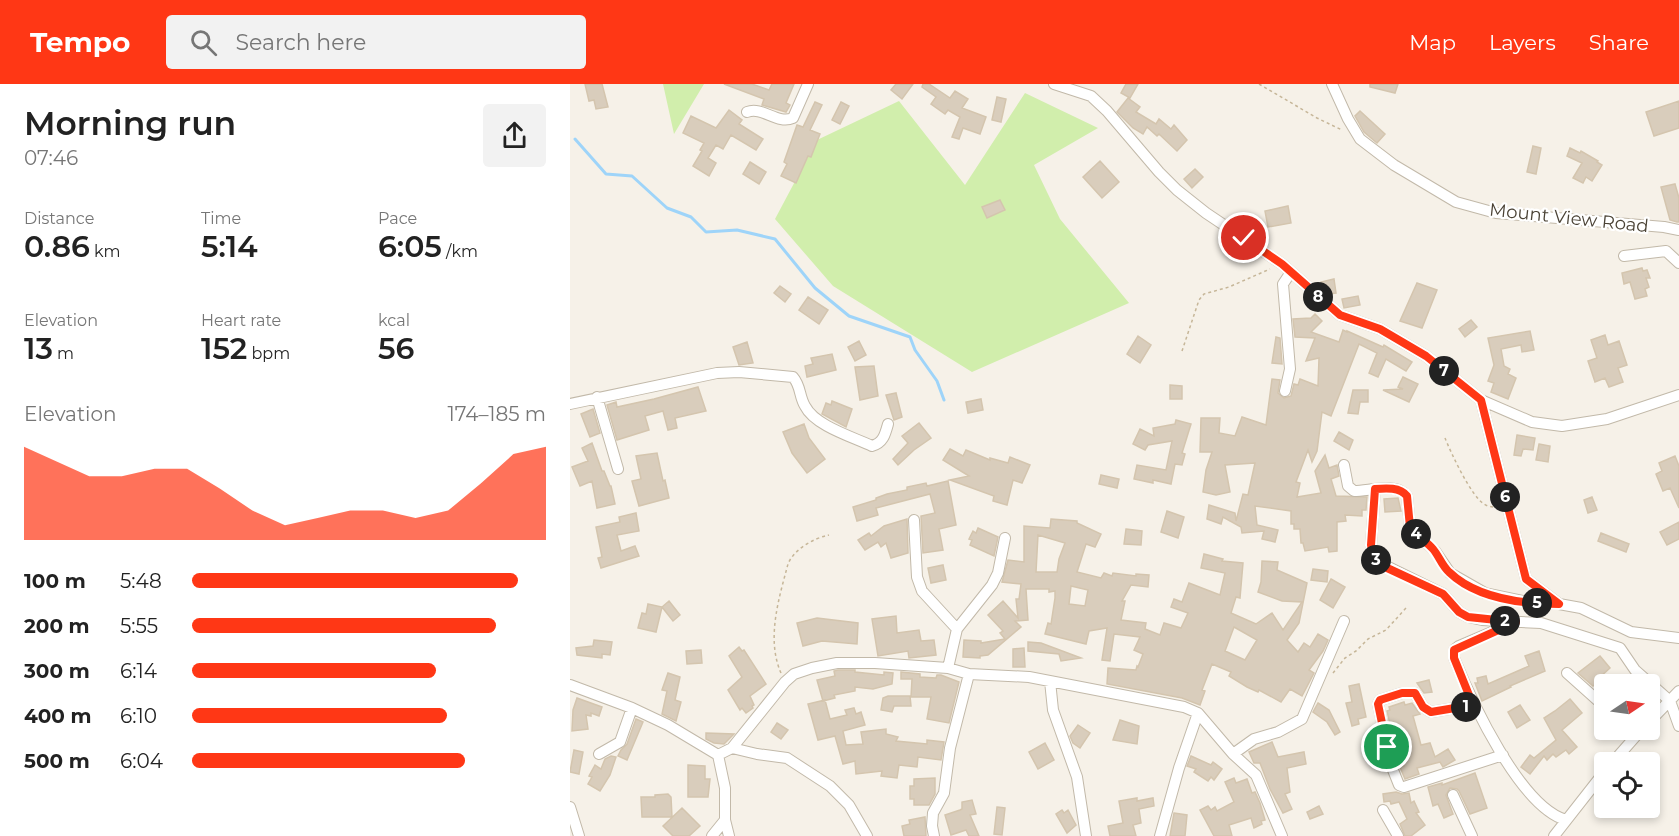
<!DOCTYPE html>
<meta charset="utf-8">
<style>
body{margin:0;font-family:Montserrat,sans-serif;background:#f2f2f2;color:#222;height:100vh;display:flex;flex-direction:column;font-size:22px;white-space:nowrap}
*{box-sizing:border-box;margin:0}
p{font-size:20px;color:#767676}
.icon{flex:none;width:33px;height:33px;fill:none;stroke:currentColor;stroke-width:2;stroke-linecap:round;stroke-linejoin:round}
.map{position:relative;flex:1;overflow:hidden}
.details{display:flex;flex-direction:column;background:#fff;width:570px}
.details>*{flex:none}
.needle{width:39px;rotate:77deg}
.tools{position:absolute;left:1024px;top:590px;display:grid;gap:12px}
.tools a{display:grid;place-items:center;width:66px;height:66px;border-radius:6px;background:#fff;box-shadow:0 3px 9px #0003;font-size:30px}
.pin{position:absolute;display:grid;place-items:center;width:51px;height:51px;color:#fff;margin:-26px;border:3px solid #fff;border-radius:50%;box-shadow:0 2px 6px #0007}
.km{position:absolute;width:30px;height:30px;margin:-15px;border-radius:50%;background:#222;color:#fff;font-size:16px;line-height:30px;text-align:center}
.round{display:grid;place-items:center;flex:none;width:63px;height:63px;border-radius:6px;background:#f2f2f2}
.summary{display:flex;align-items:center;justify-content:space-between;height:102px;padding:0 24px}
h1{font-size:33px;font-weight:600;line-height:45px}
.metrics{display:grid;grid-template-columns:repeat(3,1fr);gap:9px;height:102px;padding:6px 24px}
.metrics div{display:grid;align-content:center}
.metrics b{font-size:30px;font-weight:600}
.metrics small{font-size:16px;font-weight:400}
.metrics p{font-size:16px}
.chart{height:168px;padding:12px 24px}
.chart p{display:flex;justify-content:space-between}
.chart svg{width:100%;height:108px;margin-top:6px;fill:#ff3715;opacity:.7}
ul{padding:0 24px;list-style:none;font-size:20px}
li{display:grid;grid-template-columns:96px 72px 1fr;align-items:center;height:45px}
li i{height:15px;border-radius:8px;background:#ff3715}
header{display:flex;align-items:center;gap:36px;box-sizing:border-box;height:84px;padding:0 30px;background:#ff3715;color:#fff}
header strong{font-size:28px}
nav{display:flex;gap:33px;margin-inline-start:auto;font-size:21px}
.search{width:420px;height:54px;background:#f2f2f2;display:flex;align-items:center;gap:15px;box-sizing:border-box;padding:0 21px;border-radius:6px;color:#767676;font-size:22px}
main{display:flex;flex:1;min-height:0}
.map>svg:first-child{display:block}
.green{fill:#d1eeac}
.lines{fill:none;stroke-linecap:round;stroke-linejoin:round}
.stream{stroke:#9ed4f9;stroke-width:3}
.building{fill:#d9cdbc;stroke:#d4c5ae;stroke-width:1.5;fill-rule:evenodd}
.minor-casing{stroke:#c2b9a9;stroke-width:12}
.path{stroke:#c6b698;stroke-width:1.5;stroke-dasharray:3 3;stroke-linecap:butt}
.minor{stroke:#fff;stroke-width:10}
.route-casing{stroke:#fff;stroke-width:12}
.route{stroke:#ff3715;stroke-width:8}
.labels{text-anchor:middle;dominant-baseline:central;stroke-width:4.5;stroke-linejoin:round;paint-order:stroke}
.street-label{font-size:18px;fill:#4a4235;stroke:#fff}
</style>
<header>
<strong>Tempo</strong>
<div class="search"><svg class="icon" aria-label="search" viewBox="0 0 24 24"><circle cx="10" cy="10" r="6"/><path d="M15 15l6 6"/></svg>Search here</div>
<nav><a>Map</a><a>Layers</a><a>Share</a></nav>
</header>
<main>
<section class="details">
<div class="summary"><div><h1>Morning run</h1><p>07:46</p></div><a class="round"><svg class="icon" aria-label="share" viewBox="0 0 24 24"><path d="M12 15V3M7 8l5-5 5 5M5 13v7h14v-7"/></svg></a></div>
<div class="metrics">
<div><p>Distance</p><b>0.86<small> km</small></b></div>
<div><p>Time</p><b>5:14</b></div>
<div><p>Pace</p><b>6:05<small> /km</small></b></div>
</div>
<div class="metrics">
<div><p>Elevation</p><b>13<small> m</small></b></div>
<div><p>Heart rate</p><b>152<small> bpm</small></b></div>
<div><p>kcal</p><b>56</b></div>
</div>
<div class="chart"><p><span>Elevation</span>174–185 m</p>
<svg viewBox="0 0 160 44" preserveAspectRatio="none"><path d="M0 44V6L10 12L20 18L30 18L40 15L50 15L60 23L70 32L80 38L90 35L100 32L110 32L120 35L130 32L140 21L150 9L160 6V44z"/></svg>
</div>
<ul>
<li><b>100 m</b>5:48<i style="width:92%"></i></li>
<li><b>200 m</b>5:55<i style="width:86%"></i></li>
<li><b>300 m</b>6:14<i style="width:69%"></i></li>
<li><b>400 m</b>6:10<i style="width:72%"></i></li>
<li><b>500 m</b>6:04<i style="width:77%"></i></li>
</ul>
</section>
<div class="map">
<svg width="1109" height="752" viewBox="0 0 1109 752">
<rect width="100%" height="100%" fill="#f6f1e8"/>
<path class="green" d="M93,0h41l-30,50z
M455,9l73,35 -64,37 26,54 69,84 -157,69 -139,-86 -58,-67 42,-79 82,-39 66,84z"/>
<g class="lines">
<path class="stream" d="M5,55l31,35 26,2 35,32 24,9 15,15 31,-2 38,9 40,49 34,28 61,21 5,13 22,31 7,19"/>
</g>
<path class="building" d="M15,0h17l6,23 -12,2 -2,-9 -5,1z
M154,0h28l17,6 3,-6h22l-8,19 4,2 -4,7 -24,-7 2,-6z
M326,0h17l-11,15 -11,-9z
M353,0h6l21,14 5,-7 13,8 -6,9 24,9 -6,17 -17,-6 -4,11 -7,-2 8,-20 -12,-7 -3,4 -14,-10 5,-7 -14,-10z
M556,0h12l-8,14 -9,-5z
M800,0h28l-3,9 -25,-6z
M427,13l9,2 -5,23 -9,-2z
M558,14l12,9 -4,5 20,12 3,-5 12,10 3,-4 13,15 -10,11 -18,-17 -2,2 -10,-9 -4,7 -10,-6 -16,-16z
M1109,17v27l-25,8 -8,-24z
M245,18l7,3 -12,25 10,4 -9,23 -3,-1 -12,27 -15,-7 6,-12 -3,-2 13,-37 6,2z
M271,18l8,4 -9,18 -8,-4z
M159,26l13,10 -3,4 24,15 -7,11 -25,-15 -8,14 -7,-4 -8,13 8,5 -7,13 -16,-10 9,-15 -2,-1 4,-7 -21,-10 8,-17 25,12z
M790,27l25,23 -8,9 -13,-11 -9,-16z
M963,62l8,2 -5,26 -9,-2z
M1000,64l10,5 1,-2 17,10 -1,1 5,3 -10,16 -6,-4 -3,6 -10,-5 9,-15 -15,-7z
M530,77l19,21 -17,16 -19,-21z
M180,78l16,10 -7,12 -16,-10z
M625,85l8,8 -11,11 -8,-9z
M1105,100l4,14v24h-2l-7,-2 -9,-33z
M430,116l5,10 -18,8 -5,-11z
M718,122l3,17 -23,4 -3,-16z
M1072,184l1,3 4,-1 3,8h-4l3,9 -4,2 2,7 -12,3 -5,-17 -6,2 -2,-11z
M764,195l2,14 -8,1 -6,-5 -1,-7z
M847,199l20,7 -15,38 -22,-7z
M210,202l11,8 -6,8 -11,-9z
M788,212l2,9 -16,3 -2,-9z
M238,213l20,13 -9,14 -20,-14z
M745,230l7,7 -11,11 28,10 4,-12 4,2v-1l36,16 1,-2 28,17 -6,9 -20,-12 -8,18 -9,-4 8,-20 -18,-9 -28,72 -9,-4 -5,39 -5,11 -4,-12 -12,32 4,1 -3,14 24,-4 -6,-22 10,-16 4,13 8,-3 2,11 -8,3 5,17 31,1 -1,13h-4v6l-17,-1 1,6 -9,1v29l-8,1 -1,-5 -23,4 -2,-8h-2l-1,-14h-6v-5h-3v-13l-36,-5 2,19 21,5 -3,12 -13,-3 2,-8 -22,2 -1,-6 -18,-10 -2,7 -14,-5 2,-14 26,8 1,8 7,-27 5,1 7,-32 -30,2 5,27 -14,3 -13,-3 3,-22 6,-18h-12l1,-34h19l-1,15 16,3 7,-19 24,8 6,-46 8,1 -2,13 6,5 7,-2 3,-12 4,1 2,-6 18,7 1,-28 -13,3 9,-23 -20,-1 -2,-18 18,-1z
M901,236l6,7 -12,10 -6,-8z
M960,247l4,19 -12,2 -1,-7 -20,4 3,17 6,3 -2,5 8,4 -8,21 -17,-7 3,-9 -6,-2 6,-16 -6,-27z
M1035,251l3,10 11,-4 8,24 -9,3 5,14 -14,5 -4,-9 -10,4 -7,-21 9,-3 -6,-18z
M568,252l13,9 -11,18 -13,-9z
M706,253l4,1 2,26 -10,-1z
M289,257l7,14 -11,6 -7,-14z
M177,258l6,21 -14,2 -6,-18z
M262,270l4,16 -29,7 -2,-11 8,-2 -2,-6z
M304,282l4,30 -18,4 -5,-33z
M833,293l15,7 -9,18 -26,-12 20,-1 -5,-2z
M600,301l12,1v13h-12z
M128,303l8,24 -31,7 2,10 -9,2 -5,-19 -18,5 4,14 -32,10 -10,-35 9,-3 1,5 37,-8z
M783,306h15v12h-8l-2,12 -10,-1z
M326,309l6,24 -8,3 -8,-25z
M411,315l2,11 -15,3 -2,-11z
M262,317l20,8 -6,18 -24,-13 4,-11 5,2z
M23,325l7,24 -10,4 -9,-23z
M606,336l15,4 -9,29 3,1 -3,11 -7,-1 -4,20 -18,-4v3l-19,-4 3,-14 29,5 6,-29 -24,4 -3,5 -12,-6 7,-15 14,7 -1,-8 22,-4z
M349,339l12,15 -17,12 -16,15 -5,-6 15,-16 -6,-7z
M234,340l5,14 16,21 -18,14 -15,-20 -9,-21z
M769,348l14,8 -4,10 -15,-9z
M947,351l18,3 -2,12 -10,-1 -2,7 -7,-1z
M22,359l10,28h2l6,15h1l4,18 -18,4 -5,-27 -12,5 -8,-19 16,-6 -6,-13z
M969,360l11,2 -2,16 -12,-2z
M380,365l13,7 3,-6 24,10v-2l18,5 2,-6 20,8 -8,18 -9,-3 -6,25 -14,-4 1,-5 -44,-16 19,-4 -26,-16z
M87,369l6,28 2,-1 4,18 -30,8 -7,-25 9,-2 -5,-23z
M1105,372l4,10v42l-9,-20 -7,3 -7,-17 6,-3 -3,-8z
M531,391l18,4 -2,9 -18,-4z
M378,397l8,44 -17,4 4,21 -20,3 -2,-37 14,-3 -5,-19 -54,14 2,7 -21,6 -4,-14 23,-7v-2l11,-4 20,-4v-3l19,-4 1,3z
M1022,413l5,13 -9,3 -4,-13z
M828,414l3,13 -16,1 -1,-13z
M597,427l17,6 -6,21 -17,-6z
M66,429l3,18 -22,4 4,16 14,-5 4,10 -38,12 -3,-10 4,-1 -6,-30 24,-5 -1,-5z
M337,435l1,34 -17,5 -5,-15 -5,4 -3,-5 -13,8 -7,-10 11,-7 2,3 13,-10z
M481,435l26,2v2l24,11 -6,13 -9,-3 -9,28 24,6 3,-5 8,3 1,-3 23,3v-2l13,1 -1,12 -17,-2 -9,16h3l-4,19 25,3 -1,6 15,6 4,-12 17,5 7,-15 -17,-6 3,-8 8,3 7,-19 31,12 5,-22 -24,-5 3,-14 19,5 -1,2 21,2 -3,35 -4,-1 -5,16 25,11 16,-11 11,17 19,-28 -20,-1 -24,-9 3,-10 1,-21 16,1 -1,8 30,13 -8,40 -12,17 11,12 6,-9 6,4 8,-13 10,6 -5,11 -14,19 5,3 -12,23 -12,-7 -9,13 -22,-12 -1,2 -11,-5 -18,-11 2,-4 -19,-8 -10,26 3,1 -5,14 -18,-7 -75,-14 1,-16 28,2 1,-4 1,1 5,-13 -9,-4 6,-13 -26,-3 -4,27 -8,-1 5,-32 -18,3 -3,13 -41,-10 3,-11 3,1 4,-26v-7l-6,1v-3h-23l2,31 -13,1 6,6 -33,28 -8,1v2l-17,-1 1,-17 17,1v2l24,-4 -5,-6 3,-2 -15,-16 15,-14 15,17 -2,-19h3l2,-15 -19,-2 6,-22 16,2v-36l26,2zM468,451l27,8 -6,16 -2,13h-21zM501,502l17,4 -3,16 -16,-2zM664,543l23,13 -12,20 -20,-9z
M1109,438v17l-12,6 -7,-13z
M408,444l20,9 -4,19 -24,-11 2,-5 -3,-1 4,-8 3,2z
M556,445l16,2 -1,14 -17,-1z
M1031,449l28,11 -3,8 -28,-11z
M373,481l3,15 -15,3 -3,-15z
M743,485l15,2 -1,11 -16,-2z
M761,495l14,8 -12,21 -13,-8z
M99,517l11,14 -7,6 -11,-14z
M78,520l14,3 -6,25 -18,-4 4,-15 4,1z
M326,532l1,17 22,-3 2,11 13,-1 2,15 -27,3 -1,-7 -30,5 -6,-37z
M247,534l41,5 -1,21 -35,-3 -19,5 -6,-23z
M24,556l18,2 -2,13 -8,-1v4l-25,-3 -1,-7 17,-2z
M458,558l13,1 40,15 -20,3 -2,-7 -31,-3z
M169,563l3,4 2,-1 22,34 -16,12 4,9 -2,1 1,2 -7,5 -4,-5 -2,2 -12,-20 14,-13 -13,-21z
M454,564l1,19h-12v-18z
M131,566l1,13 -15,1 -1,-13z
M969,567l6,20 -35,15 1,1 -29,14 -7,-18h3l-1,-5 9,-2 2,8 41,-18 -4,-10z
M1030,572l10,12 -11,10 2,2 -8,6 -15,-13z
M268,586h17v2l29,3v-3l9,1 -1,11 -19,5 -18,-2v4l-21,4 1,3 -12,3 -6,-21 18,-4 -1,-5z
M331,588l19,2v3l16,1 1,-3h4l18,7 -10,41 -22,-4 4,-22h-20l1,-18h-11z
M98,589l12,4 -5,23 6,2 -5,19 -14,-7 5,-23 -5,-1z
M859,596l3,12 -8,1 -7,-10z
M789,600l7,33 -8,2 1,5 -7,2 -6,-23 6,-1 -3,-16z
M318,612h22l1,10h-17l-2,6 -11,-2 2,-12z
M7,614l25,9 -3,9 -8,-3v3l-5,-1 2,14 -16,2 1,-21z
M1000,615l12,14 -20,17 15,17 -8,7 -3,-4 -10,7 -3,-3 -6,6 -3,-4 -14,18 -9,-7 9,-12 4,3 22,-18 -12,-22 11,-7z
M255,616l5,19 17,-4 -2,-5 9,-2 2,6 5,-2 4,13 -22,6 3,14 17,-1 -2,-12 25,-3v5l12,3 -2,4 31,3v-4l17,2 -3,18 -23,-3 -1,10 -18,-2 -2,13 -16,-2 1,-5 -26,3 -1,-13 -12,3 -8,-28 -17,4 -10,-36z
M834,618l1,3 7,-2 8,11 -7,2 8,29 9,-2 5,14 13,-8 7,11 -12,7 -3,-5 -23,6 2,6 -14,5 -5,-12 4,-1 -8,-25 -2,1 -7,-31 3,-1 -1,-3z
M748,619l11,7 11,22 -5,3 -8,-13 -14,-10z
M950,621l10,15 -13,8 -9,-16z
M66,635l7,3 -16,38 -9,-4 3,-6 6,-6z
M550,636l19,6 -2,18 -24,-4z
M207,639l11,7 -7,9 -10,-7z
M508,641l12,8 -10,15 -7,-5 -3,-7z
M136,649l28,1 -10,10 -10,-1 -8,-4z
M702,658l6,15 26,-5 2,12 -19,4 3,24 -5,2 7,15 -9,4 -13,-24 -10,-26h-6l-5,-11z
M475,659l9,17 -16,9 -9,-17z
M4,666l9,2 -4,22 -9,-2z
M41,672l5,1 -6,18 -10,16 -12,-7 4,-7 -3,-1 6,-11 6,4 4,-10z
M621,672l20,9 2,-3 9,7 -8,11 -3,-3 -3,4 -14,-9 2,-3 -9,-3z
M118,681l17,1v13h5l-2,18h-20z
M905,689l12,35 -17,6 -11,-23 -2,-2 -7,-1 -4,7 7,19 -9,4 -6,-14 -5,2 -5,-19 14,-4v2z
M365,694v16l-6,11h-15v-6h-4v-13h4v-7z
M664,694l2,5 11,-4 5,14 3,-1 5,11 5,17 -4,1 1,3 -8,4 -3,-10 -22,7 3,11h-18l-14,-26 8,-4 3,4 4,-3 2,4 17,-9 -9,-20z
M826,708l6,2 7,-1 2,10 3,-2 5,11 -3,1 9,12 -14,11h-6l-5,-12 7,-5 -8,-17 -8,2 -1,-3 -6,1 -1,-8z
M98,710l3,3 1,20h-30l-1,-20h14v-2z
M567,714v3l16,-3 1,8 -15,3 2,14 -8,2 3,11h-26l-2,-10 15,-3 -4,-22z
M402,716l4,14 -6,1 9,21h-10l-3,-6 -15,5 -6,-20 15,-5 2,-1v-7z
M749,722l4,8 -13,5 -3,-7z
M427,723l8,1 -3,27 -8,-1z
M112,724l18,18 -11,10h-16l-10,-10z
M492,726l2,3 4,-3 8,15 -9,8 -11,-19z
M604,729l13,2 -2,21h-15z
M355,733l1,19h-22l-2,-10 8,-2 -1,-4z"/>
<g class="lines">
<g class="minor-casing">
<path id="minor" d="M484,0l37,12 16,15 52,61 18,18 29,23 76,51 58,51 40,14 46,27 55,44 51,22 30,4 45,-7 72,-24
M762,0l16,35 12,20 34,26 62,37 40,11 168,14 15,3
M177,28c16,-6 30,13 46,6l15,-34
M1054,172l42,-5 13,12
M715,307l5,-22 -7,-85 8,-12
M27,313l21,72
M911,316l45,179 32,24
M0,320l147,-31 22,-1 54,5c8,9 6,19 12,29 10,20 48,31 67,40 11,-3 13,-11 16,-22
M774,381l4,21 6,5c16,0 42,-9 53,5l3,31 25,24 15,22 35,20 48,10 26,1 22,4 50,24 48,6
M805,405l-4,56 5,16 67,33 16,18 9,5 14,3 59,3 79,25 15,22 35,31 9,25
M344,436l3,57 5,14 35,38
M943,539l-54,23 -5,4v8c17,42 66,149 112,162
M378,584l9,-39 35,-44 6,-12 7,-35
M997,589l38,34
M480,597l3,29 24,67 9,59
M0,601l62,23 36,17 50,30 14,-7 53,-66 9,-8 18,-6 25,-5h38l73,5 21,6 60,3 155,30 14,6 35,41 23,21 26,61
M903,621l-42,7 -8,-5 -8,-14h-13l-22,7 -2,4 13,61 8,20 5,2 99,-32
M1080,637l29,-30
M162,664l25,6 30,4 43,28 19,19 18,31
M29,670l21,-12 12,-34
M663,670l21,-15 24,-7 24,-13 42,-98
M148,671l7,33v32l4,16
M1043,678l29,-33
M883,711l19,41
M0,723l9,29
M813,726l15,26
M142,752l13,-16
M364,752l-2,-10 1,-13 11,-20 6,-45 19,-74
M590,752l19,-68 19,-55
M984,752l51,-65"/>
</g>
<path class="path" d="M689,0l58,34 25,12
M612,267l17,-51 5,-6 25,-7 41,-18
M875,354c6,15 26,58 39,66 4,3 9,3 14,3
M211,589c-15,-34 -2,-75 7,-109 6,-15 26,-26 41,-29
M763,589l12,-15 11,-7 12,-12 18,-9 20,-22"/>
<use href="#minor" class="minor"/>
</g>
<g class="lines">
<g class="route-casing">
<path id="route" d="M674,154l38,26 58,51 40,14 46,27 55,44 45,179 33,25c-37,0 -82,-5 -110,-32 -7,-6 -10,-16 -16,-23 -7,-8 -16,-13 -23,-22l-3,-31c-7,-9 -21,-8 -32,-7l-4,56 3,14 11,8 58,27 16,18 9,5 48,5 -62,28v8l19,47 -42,7 -8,-5 -8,-14h-13l-22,7 -2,4 9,43"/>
</g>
<use href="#route" class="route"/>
</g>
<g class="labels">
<g class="street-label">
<text transform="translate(999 134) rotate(6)">Mount View Road</text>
</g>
</g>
</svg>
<div class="tools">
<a><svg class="needle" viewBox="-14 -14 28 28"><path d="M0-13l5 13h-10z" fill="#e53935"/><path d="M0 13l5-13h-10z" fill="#767676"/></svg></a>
<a><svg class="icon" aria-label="locate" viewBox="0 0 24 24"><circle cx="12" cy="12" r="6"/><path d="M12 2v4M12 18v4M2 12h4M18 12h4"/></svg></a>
</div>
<div class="pin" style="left:817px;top:663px;background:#1e9e55"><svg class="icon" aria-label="arrive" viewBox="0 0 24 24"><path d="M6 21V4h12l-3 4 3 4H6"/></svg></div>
<div class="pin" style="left:674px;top:154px;background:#d93025"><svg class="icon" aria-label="check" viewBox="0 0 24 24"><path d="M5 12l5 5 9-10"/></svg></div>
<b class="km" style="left:896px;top:623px">1</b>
<b class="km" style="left:935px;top:537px">2</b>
<b class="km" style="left:806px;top:476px">3</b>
<b class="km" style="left:846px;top:450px">4</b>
<b class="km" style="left:967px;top:519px">5</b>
<b class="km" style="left:935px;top:413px">6</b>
<b class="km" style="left:874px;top:287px">7</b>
<b class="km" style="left:748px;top:213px">8</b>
</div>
</main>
